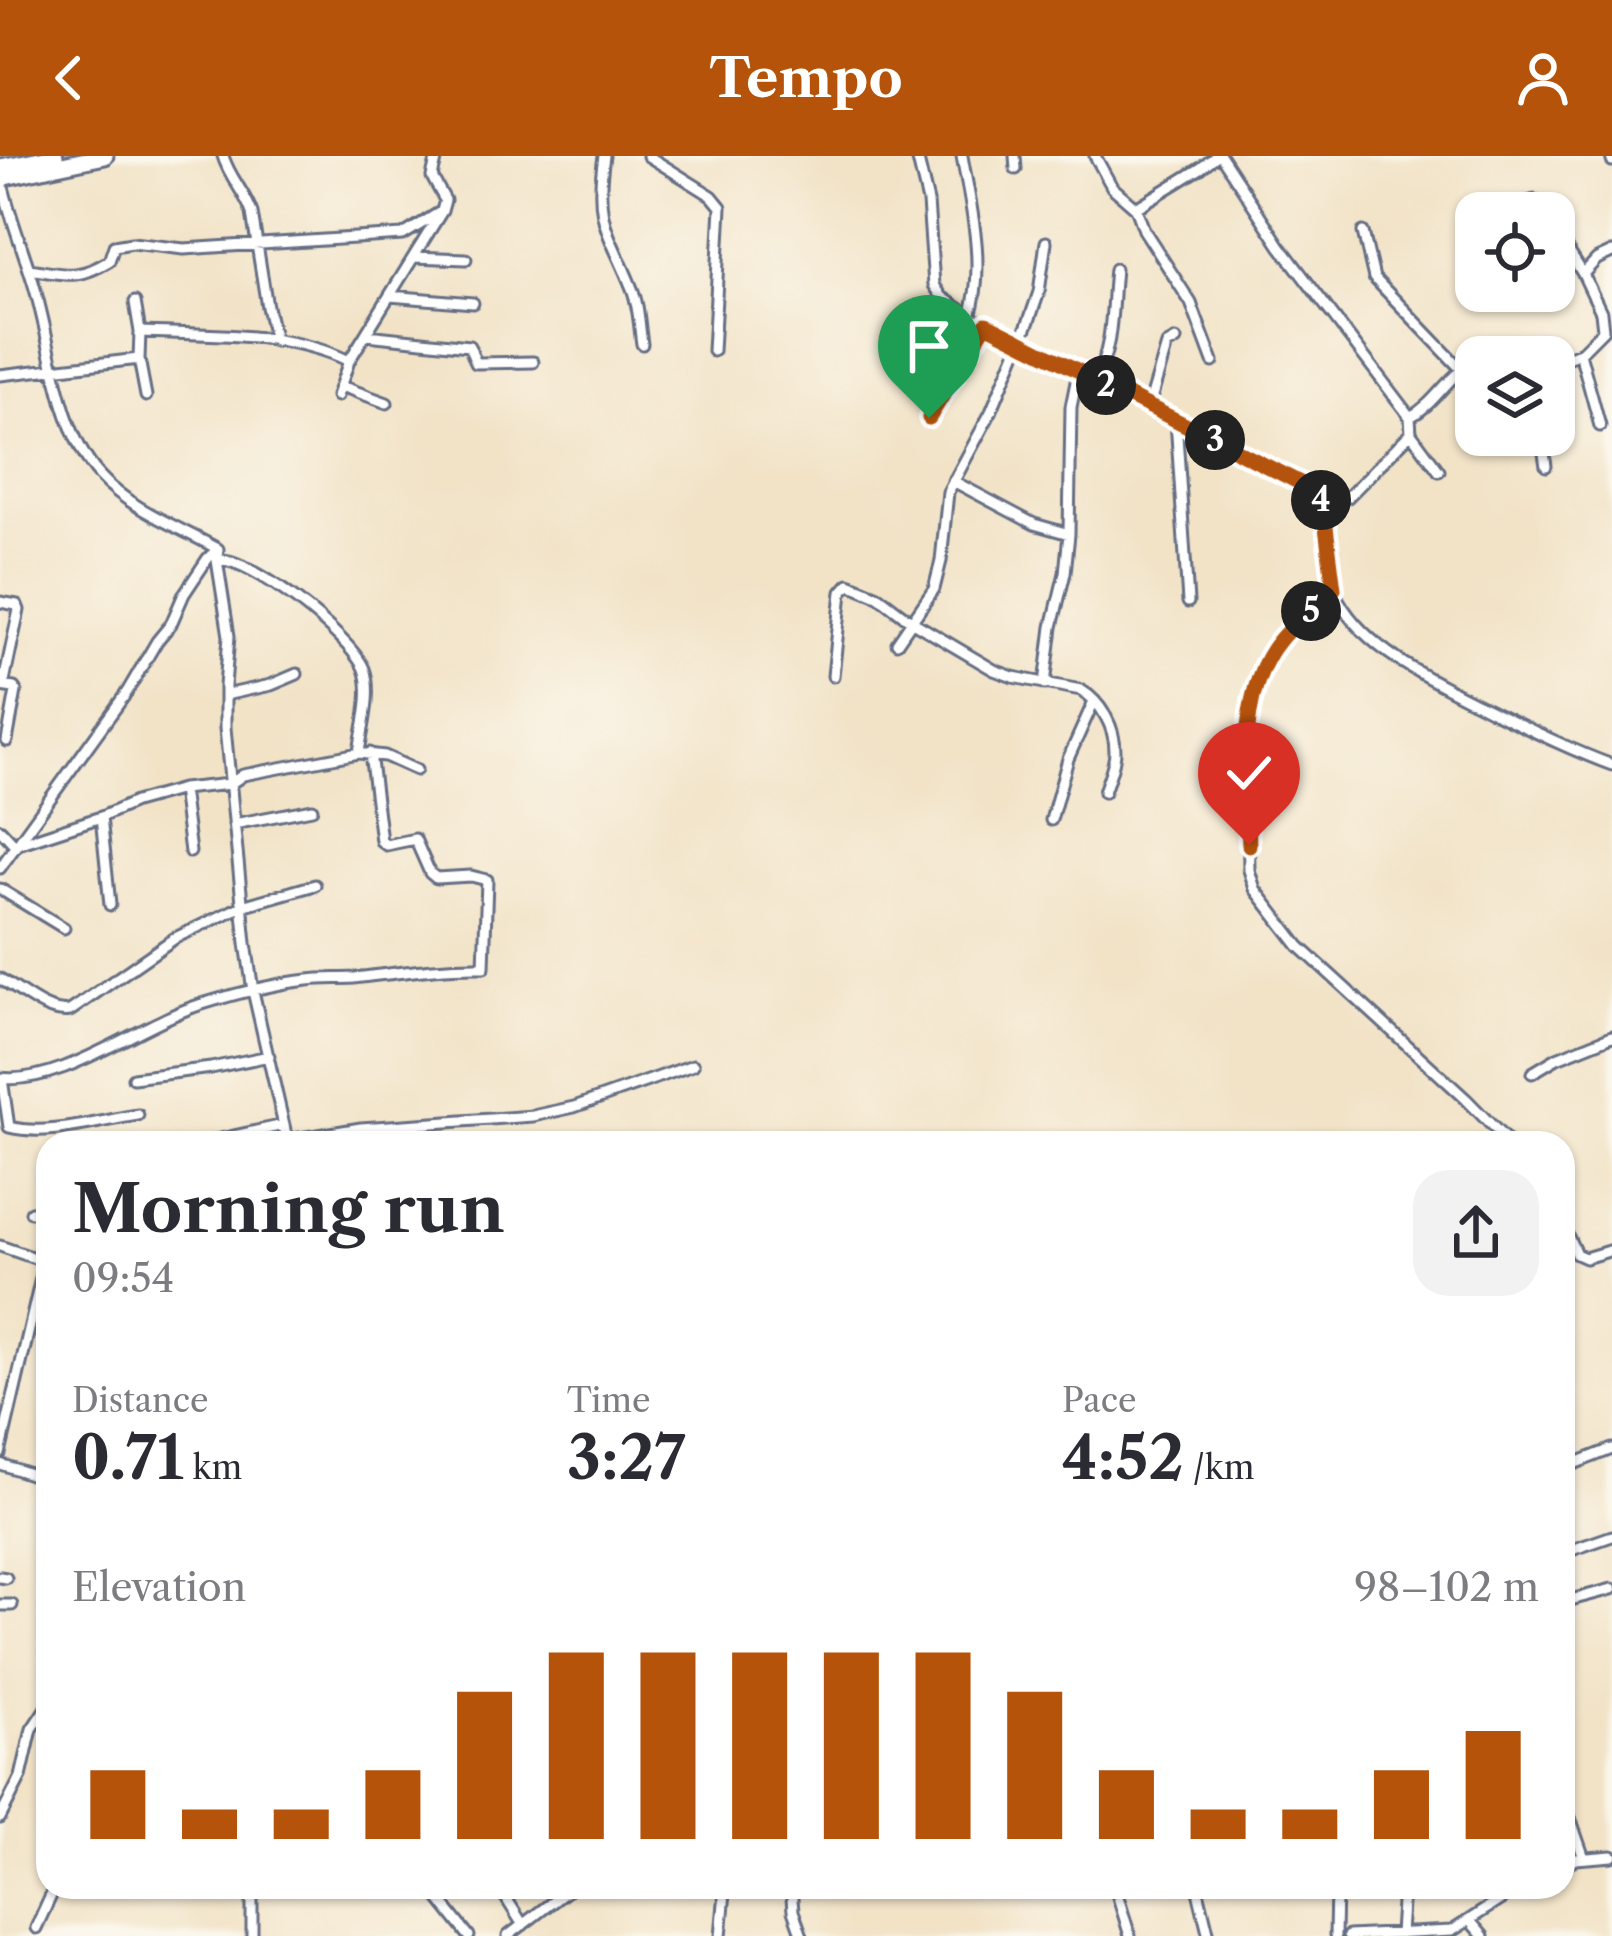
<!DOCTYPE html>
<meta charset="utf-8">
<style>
body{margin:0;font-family:"Libre Caslon Text",serif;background:#f2f2f3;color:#2b2b33;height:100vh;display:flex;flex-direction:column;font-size:45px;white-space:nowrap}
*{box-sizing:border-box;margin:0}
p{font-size:39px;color:#7c7c81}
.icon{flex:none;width:66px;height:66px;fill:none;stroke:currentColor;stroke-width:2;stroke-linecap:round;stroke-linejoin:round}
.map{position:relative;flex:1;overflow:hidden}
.side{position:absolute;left:36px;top:975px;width:1539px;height:768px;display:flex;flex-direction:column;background:#fff;border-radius:36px;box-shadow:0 3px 9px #0004}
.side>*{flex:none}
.fabs{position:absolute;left:1455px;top:36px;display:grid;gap:24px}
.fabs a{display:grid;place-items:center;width:120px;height:120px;border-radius:24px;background:#fff;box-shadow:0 3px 9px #0004;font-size:60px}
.pin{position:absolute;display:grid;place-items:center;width:102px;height:102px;color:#fff;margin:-123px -51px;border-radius:50% 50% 50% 0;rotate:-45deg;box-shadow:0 0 12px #0007}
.pin .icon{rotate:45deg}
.km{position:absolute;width:60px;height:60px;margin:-30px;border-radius:50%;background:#222;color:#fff;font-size:33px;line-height:60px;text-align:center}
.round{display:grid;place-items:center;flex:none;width:126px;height:126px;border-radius:36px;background:#f2f2f3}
.head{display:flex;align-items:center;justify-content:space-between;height:204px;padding:0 36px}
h1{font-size:66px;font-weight:800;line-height:90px}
.figures{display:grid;grid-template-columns:repeat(3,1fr);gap:18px;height:204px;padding:12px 36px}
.figures div{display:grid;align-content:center}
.figures b{font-size:60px;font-weight:800}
.figures small{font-size:33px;font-weight:400}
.figures p{font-size:33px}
.chart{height:336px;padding:24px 36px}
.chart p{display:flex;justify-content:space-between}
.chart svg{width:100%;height:216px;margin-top:12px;stroke:#b45309;stroke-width:6}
header{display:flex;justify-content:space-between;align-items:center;height:156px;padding:0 36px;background:#b45309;color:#fff;font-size:54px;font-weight:800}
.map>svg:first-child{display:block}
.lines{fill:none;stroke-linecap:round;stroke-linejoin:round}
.minor-casing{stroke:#666e83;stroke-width:15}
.primary-casing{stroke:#666e83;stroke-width:21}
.minor{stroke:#fff;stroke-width:9}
.primary{stroke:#fff;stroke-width:15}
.route-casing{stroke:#fff;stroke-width:24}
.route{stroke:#b45309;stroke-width:15}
</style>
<header><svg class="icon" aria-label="back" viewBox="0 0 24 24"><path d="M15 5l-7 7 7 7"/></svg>Tempo<svg class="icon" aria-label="person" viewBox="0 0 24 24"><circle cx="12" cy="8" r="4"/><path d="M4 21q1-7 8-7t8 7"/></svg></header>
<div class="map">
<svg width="1612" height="1780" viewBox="0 0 1612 1780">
<rect width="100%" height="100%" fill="#fbf7ec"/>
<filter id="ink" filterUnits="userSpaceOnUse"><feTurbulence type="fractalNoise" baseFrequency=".00833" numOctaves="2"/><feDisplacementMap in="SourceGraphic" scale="24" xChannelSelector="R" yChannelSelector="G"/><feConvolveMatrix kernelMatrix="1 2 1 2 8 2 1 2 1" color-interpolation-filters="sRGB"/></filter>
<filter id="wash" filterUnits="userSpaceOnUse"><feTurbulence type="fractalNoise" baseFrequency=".004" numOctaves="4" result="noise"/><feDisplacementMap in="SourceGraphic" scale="48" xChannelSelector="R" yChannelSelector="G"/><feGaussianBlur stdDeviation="2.7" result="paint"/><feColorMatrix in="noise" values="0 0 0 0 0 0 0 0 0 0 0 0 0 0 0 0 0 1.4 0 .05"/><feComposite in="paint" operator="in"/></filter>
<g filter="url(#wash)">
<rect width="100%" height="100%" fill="#f2e3c7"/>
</g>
<g filter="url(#ink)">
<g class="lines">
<g class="minor-casing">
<path id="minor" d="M223,0c6,21 22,36 29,57l15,94 8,34
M604,0c-10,65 4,74 27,130 8,18 8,39 11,58
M648,0l64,40 9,11 -8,144
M917,0l11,46 6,83 8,12 28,19 108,56 233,115c29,31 8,79 28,114 30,53 103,84 155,111 39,19 77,38 118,53
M962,0c9,51 24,109 8,160
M1015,0l1,13
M1095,0l17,31 24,21 8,22 47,73 22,59
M1221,0l59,90 130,171 1,16 28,38
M1611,0l1,5
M1,22c7,34 20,65 30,98 21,61 24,151 69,200 31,34 79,51 118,73
M1136,52l65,-40 15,-12
M1495,57l39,-13 11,13
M1554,72l29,46
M1363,76l11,46 87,91
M414,101l52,2
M29,113c36,5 47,12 80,-8l5,-15 18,-3 52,6 219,-14 39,-24
M390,140l83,7
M135,146l5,30
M367,179l102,11 7,17 57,-1
M1580,197l20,73
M1554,207l26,-10 23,-23 -2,-18 -18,-38 14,-15 15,-7
M0,219l139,-16
M1095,223c19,-31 16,-74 20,-110
M341,230l46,17
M146,240l-7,-37 1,-27c69,3 147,-1 209,29
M337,240l12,-35 93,-150 3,-11 -13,-23 5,-21
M1149,250l18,-61 9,-5
M1410,261c27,-14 38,-44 66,-55
M929,262l57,-94
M1176,264l12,182
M1541,279l5,31
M953,325l81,43 35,10
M1318,339l19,4 11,-2 63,-64
M218,393l-1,11 12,76 -4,50v42l21,215 7,48 35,152
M217,404c32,-5 134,77 147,109 9,24 -2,59 -5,84
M1334,433l-55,53 -24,41 -8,72 2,115 6,19 44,57 167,153 43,44
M0,446l17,3 2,5 -16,76
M897,487l37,-54 7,-28 7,-69 43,-80 38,-91 10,-29 7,-50
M833,520l9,-84 7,-8 29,12 33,25 83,49 19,7 68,13c20,12 34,37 34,61 0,14 -7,28 -11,41
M1045,528l7,-57 13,-54 4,-39 2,-127 7,-35
M0,530l14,2 2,3 -9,50
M225,539l46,-10 26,-11
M182,633l8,63
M101,661l9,88
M1051,664l17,-61 26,-58
M234,668l78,-15
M0,673l15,16
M15,689l86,-28 34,-15 47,-13 48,-5 13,-9 116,-22 26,3 31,14
M0,712l127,-176 30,-51 14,-17 13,-30 24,-36 10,-9
M0,733l64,39
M0,823c21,11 46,36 70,32l105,-73 67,-32 73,-21
M1532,917l25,-15 55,-22
M0,922c61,8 141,-55 199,-73 35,-11 73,-21 109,-25 15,-2 31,-1 46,-2 44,-5 86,-12 130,-11l3,-87 -16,-4 -35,2 -6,-5 -15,-34 -29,6 -5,-4 -11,-88
M133,922l78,-10 58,-12
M2,923l7,48c40,10 88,-6 129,-12
M288,984l73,-12 172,-12 41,-9 119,-42
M202,987l82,-18
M31,1056l17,-2
M1563,1070l13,28 9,4 27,-8
M0,1090l46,16
M0,1298l45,-193
M0,1308l48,16
M1563,1312l49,-19
M1563,1397l49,-17
M0,1421l6,1
M1563,1446l49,-13
M0,1449h12
M1563,1642l21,60
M0,1662l21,-41 11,-48 16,-24
M1563,1708l13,-5 36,-3
M433,1731l5,10 31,39
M499,1731l24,38
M791,1731l2,24 9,25
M1115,1731l15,49
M1197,1731l12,49
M1470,1765l13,15
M36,1772l19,-41
M1400,1778l3,-47
M252,1780v-49
M508,1780l64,-49
M721,1780l4,-44
M1335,1780l1,-49
M1348,1780l104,-5 68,-44"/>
</g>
<g class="primary-casing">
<path id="primary" d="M0,11l55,-11
M0,22l105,-22"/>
</g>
<use href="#minor" class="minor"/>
<use href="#primary" class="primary"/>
</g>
</g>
<g class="lines" filter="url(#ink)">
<g class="route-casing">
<path id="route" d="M929,262l57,-94 328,166 9,14 11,85c-18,17 -40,33 -55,52 -43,53 -32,140 -30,204"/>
</g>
<use href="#route" class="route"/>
</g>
</svg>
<div class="fabs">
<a><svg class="icon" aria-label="locate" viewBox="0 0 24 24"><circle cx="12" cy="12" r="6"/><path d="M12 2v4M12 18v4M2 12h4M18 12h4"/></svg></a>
<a><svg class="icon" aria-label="layers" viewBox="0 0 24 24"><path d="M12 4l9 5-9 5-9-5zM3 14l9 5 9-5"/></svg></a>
</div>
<div class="pin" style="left:929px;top:262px;background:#1e9e55"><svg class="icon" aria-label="arrive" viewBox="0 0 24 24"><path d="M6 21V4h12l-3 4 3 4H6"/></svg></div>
<div class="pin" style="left:1249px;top:689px;background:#d93025"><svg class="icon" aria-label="check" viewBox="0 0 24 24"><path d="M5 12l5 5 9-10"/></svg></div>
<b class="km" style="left:1106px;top:229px">2</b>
<b class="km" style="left:1215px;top:284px">3</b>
<b class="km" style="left:1321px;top:344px">4</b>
<b class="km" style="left:1311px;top:455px">5</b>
<section class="side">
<div class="head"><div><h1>Morning run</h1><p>09:54</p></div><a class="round"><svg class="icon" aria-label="share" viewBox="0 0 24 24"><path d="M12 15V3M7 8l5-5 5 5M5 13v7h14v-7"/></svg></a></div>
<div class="figures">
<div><p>Distance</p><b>0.71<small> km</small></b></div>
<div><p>Time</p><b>3:27</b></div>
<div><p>Pace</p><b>4:52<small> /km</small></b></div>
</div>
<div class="chart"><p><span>Elevation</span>98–102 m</p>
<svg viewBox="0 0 160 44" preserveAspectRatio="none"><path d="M5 44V30M15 44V38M25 44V38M35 44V30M45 44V14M55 44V6M65 44V6M75 44V6M85 44V6M95 44V6M105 44V14M115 44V30M125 44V38M135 44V38M145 44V30M155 44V22"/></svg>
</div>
</section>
</div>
